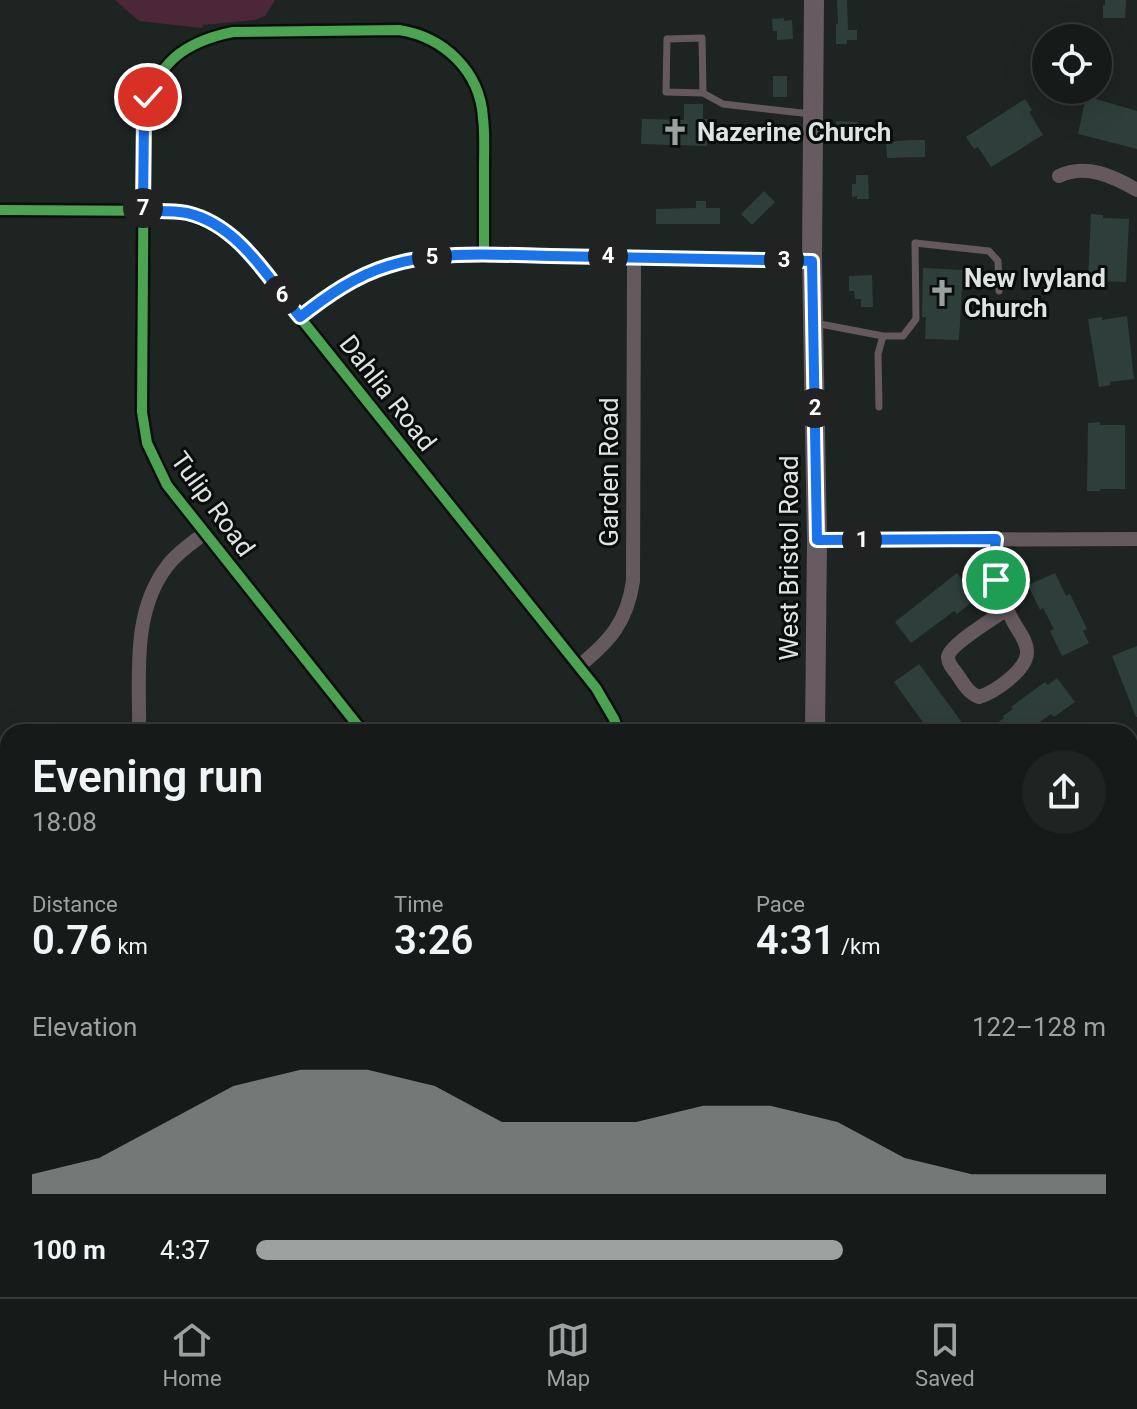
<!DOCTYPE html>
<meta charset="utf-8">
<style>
body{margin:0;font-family:Roboto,sans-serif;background:#1f2422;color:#f1f3f6;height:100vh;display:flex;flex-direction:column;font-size:30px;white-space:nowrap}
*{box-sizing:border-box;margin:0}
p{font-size:26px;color:#9ea1a2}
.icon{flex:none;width:44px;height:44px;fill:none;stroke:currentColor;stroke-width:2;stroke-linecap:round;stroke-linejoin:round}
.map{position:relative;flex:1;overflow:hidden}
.panel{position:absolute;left:0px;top:724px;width:1138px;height:574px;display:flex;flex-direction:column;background:#161b19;border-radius:24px 24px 0 0;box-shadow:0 8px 32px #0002,0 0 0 2px #353938}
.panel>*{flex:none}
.controls{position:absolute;left:1032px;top:24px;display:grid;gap:16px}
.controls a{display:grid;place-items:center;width:80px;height:80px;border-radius:50%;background:#161b19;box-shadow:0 8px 32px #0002,0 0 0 2px #353938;font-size:40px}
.pin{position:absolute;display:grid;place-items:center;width:68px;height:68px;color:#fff;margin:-34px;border:4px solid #fff;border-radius:50%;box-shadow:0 2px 8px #0007}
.km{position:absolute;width:40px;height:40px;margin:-20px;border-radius:50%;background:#222;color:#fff;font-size:22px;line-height:40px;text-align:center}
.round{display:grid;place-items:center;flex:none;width:84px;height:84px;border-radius:42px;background:#1f2422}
.headline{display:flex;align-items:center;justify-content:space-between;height:136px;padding:0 32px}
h1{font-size:44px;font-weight:600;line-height:60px}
.metrics{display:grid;grid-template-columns:repeat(3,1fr);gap:12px;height:136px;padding:8px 32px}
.metrics div{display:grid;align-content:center}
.metrics b{font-size:40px;font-weight:600}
.metrics small{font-size:22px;font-weight:400}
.metrics p{font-size:22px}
.chart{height:224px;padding:16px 32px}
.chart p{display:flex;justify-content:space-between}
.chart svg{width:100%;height:144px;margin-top:8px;fill:#9ba19e;opacity:.7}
ul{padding:0 32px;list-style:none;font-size:26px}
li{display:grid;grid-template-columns:128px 96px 1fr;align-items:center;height:60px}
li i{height:20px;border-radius:10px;background:#9ba19e}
.tabs{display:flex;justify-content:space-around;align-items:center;height:112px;border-top:2px solid #353938;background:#161b19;font-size:22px;color:#9ea1a2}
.tabs a{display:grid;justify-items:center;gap:4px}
.tabs .selected{color:#9ba19e}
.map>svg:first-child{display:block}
.green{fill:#4c2737}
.building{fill:#2e3f3b}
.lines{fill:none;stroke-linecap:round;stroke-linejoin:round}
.lane{stroke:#645a5d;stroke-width:7}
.street{stroke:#645a5d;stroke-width:14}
.secondary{stroke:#665b61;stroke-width:20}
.cycleway-casing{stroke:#090e0c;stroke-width:15}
.cycleway{stroke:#4ca352;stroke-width:10}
.route-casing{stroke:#fff;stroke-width:16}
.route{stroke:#1a73e8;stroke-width:10}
.labels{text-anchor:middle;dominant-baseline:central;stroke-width:6;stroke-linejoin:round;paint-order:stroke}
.poi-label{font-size:26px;font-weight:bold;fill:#dee4e2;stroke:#090e0c;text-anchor:start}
.street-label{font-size:26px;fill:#dee4e2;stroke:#090e0c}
</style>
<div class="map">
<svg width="1137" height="1297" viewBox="0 0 1137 1297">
<rect width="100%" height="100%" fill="#1e2421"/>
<path class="green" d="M115,0h160l-10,16 -10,4 -52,5 -1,3 -63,-7z"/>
<path class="building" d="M837,0h10l1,30h9v10h-10v4h-11v-20h2z
M1105,0h21l-1,18h-22v-13h2z
M784,18v3l8,-1 1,19 -16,1v-9h-4l-1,-12z
M773,76h14v21h-14z
M1086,96l51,15v38l-59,-15z
M1025,99l7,11 -3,2 14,23 -52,32 -13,-20 -4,2 -8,-12z
M684,104h19v15h5l-1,27 -66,-2 1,-25 42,1z
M836,121l21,1v13h-21z
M910,140h15v17l-38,1 -1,-16z
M856,175h12l1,24h-12v-3l-5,1v-13h4z
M764,191l11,11 -23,23 -11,-11z
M696,201h10v7h14v16h-64v-15l40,-1z
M1091,214l12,1v3l26,1 -3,63 -25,-1v3l-13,-1z
M923,268l40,2 -4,70 -34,-1 1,-22h-4z
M872,275l1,32h-12v-8h-6l-1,-8h-5v-15z
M1127,316l7,63 -24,3 1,3 -12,2 -11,-68 14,-2v3z
M1100,422v3h25v64h-25v2h-13l1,-68z
M957,573l19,26 -19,15 -3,-3 -43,32 -16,-21z
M1055,573l11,23 4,-2 17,35 -4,2 6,12 -27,13 -12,-25 4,-2 -11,-21 -3,2 -12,-25z
M1137,646v71h-1l-24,-61z
M919,664l47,64 -6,4h-30l-36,-50z
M1057,678l18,24 -21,15 -3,-3 -17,12 4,6h-41l-4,-6 11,-8 -1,-2 10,-7 -2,-2 34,-25 3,3z"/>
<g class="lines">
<path class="lane" d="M703,93l-37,-1 1,-53 35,-1 1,55 20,11 88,10
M815,323l68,13h20l13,-17 -1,-76 74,8 9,10 1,30
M879,407l-1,-53 5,-18"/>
<path class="street" d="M1059,176c26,-13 54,0 78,14
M0,210l174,1c28,5 48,16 69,35l353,442 18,31 5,13
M300,317c27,-21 55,-41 88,-51 50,-16 111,-11 163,-10 87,1 174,3 261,5
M996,539c-4,31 3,57 18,84 5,9 13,18 13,29 0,18 -32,40 -48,45 -11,-4 -16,-14 -22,-23 -4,-5 -9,-10 -9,-17 1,-12 48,-40 59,-48
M817,540l320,-1
M579,666c31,-25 48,-44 54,-85l1,-323
M139,732c1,-56 -8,-120 29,-167 10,-13 24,-22 37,-32
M363,732l-196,-247 -20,-42 -5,-31 2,-296c11,-52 39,-74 89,-84l166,-2c45,7 81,41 84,88 2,16 1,33 1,50 0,29 0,58 0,88
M1130,803l5,-5 2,2
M1130,852l7,6
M0,925h8
M1130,943l7,-4
M135,1290v7"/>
<path class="secondary" d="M814,0l-2,261 5,279 -2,192
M805,1297v-7"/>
<g class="cycleway-casing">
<path id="cycleway" d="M0,210l174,1c28,5 48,16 69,35l353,442 18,31 5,13
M363,732l-196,-247 -20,-42 -5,-31 2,-296c11,-52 39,-74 89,-84l166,-2c45,7 81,41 84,88 2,16 1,33 1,50 0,29 0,58 0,88"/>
</g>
<use href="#cycleway" class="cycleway"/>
</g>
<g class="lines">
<g class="route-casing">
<path id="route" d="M148,97l-4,19 -1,95c15,0 30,-1 44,2 52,12 81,65 113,104 27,-21 55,-41 88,-51 50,-16 111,-11 163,-10 87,1 174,3 261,5l5,279 179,-1 -2,17 2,24"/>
</g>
<use href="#route" class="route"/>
</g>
<defs>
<g id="church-bare" transform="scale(2.16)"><path d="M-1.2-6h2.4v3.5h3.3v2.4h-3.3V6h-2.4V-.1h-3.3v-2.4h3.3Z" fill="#9ba19e" stroke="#090e0c" stroke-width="2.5" paint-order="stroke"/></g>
</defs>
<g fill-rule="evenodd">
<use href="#church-bare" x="675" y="132"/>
<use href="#church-bare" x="942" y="293"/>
</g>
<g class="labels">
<g class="poi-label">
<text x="697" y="132">Nazerine Church</text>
<text x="964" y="278">New Ivyland<tspan x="964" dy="30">Church</tspan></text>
</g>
<g class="street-label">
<text transform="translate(388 393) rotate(52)">Dahlia Road</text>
<text transform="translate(609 472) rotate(-90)">Garden Road</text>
<text transform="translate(213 504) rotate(54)">Tulip Road</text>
<text transform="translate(789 558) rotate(-90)">West Bristol Road</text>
</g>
</g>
</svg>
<div class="controls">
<a><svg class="icon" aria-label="locate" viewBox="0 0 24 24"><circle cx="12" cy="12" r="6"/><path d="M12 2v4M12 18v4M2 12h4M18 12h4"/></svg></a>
</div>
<div class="pin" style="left:996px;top:580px;background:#1e9e55"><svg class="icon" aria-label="arrive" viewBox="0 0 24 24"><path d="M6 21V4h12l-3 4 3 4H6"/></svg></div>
<div class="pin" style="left:148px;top:97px;background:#d93025"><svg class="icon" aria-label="check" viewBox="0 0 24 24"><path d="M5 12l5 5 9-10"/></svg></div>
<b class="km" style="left:862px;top:540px">1</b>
<b class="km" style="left:815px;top:408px">2</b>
<b class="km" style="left:784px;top:260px">3</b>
<b class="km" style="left:608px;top:256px">4</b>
<b class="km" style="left:432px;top:257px">5</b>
<b class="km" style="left:282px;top:295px">6</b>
<b class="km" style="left:143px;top:208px">7</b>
<section class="panel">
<div class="headline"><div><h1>Evening run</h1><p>18:08</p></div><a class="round"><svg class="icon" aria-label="share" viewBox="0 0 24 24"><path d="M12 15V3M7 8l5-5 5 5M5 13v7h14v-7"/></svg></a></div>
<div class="metrics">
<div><p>Distance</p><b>0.76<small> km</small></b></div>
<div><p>Time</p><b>3:26</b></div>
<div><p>Pace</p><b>4:31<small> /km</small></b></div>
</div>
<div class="chart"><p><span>Elevation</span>122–128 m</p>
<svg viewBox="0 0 160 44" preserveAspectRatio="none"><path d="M0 44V38L10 33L20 22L30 11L40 6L50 6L60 11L70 22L80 22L90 22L100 17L110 17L120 22L130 33L140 38L150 38L160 38V44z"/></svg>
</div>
<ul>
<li><b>100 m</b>4:37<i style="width:69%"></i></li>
</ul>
</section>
</div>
<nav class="tabs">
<a class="selected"><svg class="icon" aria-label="home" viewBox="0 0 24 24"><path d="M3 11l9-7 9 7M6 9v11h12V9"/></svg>Home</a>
<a><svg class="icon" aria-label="map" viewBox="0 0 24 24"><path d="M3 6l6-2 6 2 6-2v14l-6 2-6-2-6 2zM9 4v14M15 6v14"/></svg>Map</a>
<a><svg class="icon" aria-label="saved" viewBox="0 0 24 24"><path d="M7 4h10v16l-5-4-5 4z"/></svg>Saved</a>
</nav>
